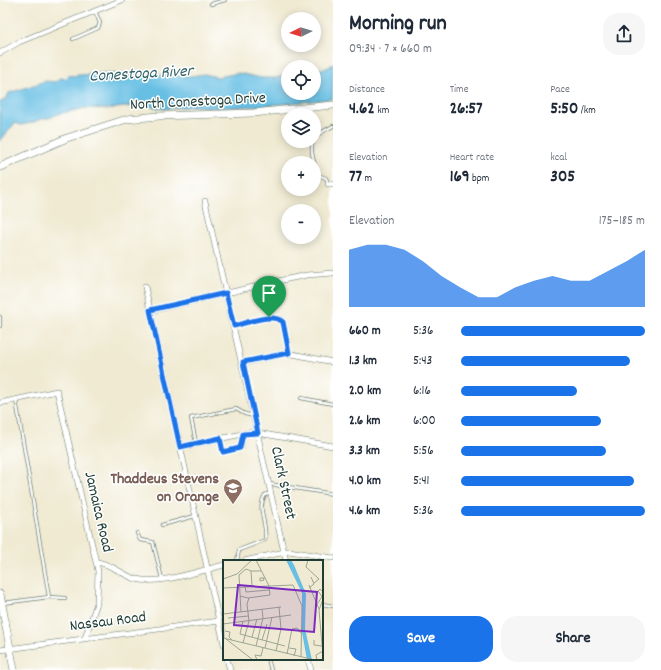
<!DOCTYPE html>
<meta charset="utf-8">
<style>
body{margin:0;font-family:Dekko,sans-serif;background:#f6f6f7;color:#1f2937;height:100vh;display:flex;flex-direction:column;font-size:15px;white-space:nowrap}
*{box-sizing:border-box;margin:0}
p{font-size:13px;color:#747a83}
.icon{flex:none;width:22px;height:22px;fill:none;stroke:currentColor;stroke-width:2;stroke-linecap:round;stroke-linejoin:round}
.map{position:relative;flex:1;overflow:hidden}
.drawer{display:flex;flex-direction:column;background:#fff;width:328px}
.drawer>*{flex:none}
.needle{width:26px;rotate:265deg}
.fabs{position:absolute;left:281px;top:12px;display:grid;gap:8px}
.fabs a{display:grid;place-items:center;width:40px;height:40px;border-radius:50%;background:#fff;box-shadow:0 2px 10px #0003;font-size:20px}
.pin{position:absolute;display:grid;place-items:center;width:34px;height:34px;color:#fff;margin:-41px -17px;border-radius:50% 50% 50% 0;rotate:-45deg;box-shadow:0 0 4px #0007}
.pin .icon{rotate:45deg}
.round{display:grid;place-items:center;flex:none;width:42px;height:42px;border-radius:16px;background:#f6f6f7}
.overview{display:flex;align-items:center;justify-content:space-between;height:68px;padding:0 16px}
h1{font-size:22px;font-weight:700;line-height:30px}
.stats{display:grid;grid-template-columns:repeat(3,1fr);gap:6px;height:68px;padding:4px 16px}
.stats div{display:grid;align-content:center}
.stats b{font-size:17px;font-weight:700}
.stats small{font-size:11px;font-weight:400}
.stats p{font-size:11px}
.chart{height:112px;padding:8px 16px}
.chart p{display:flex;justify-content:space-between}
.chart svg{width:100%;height:72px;margin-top:4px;fill:#1a73e8;opacity:.7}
.button{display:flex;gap:8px;margin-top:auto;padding:8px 16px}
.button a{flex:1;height:46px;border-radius:16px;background:#1a73e8;color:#fff;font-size:16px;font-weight:700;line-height:46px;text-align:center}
.button a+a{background:#f6f6f7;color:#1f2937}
ul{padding:0 16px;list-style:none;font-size:13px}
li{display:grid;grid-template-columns:64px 48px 1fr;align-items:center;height:30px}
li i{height:10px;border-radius:5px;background:#1a73e8}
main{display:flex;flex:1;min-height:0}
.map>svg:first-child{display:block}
.water{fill:#67bfe4;stroke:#437e8c}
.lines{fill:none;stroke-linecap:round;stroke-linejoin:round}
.service-casing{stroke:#687a6b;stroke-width:4}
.minor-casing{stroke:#687a6b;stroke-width:6}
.tertiary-casing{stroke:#687a6b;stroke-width:8}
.service{stroke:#fff;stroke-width:2.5}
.minor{stroke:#fff;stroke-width:5}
.tertiary{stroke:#fff;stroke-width:7}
.route-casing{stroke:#fff;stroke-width:8}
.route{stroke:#1a73e8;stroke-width:5}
.labels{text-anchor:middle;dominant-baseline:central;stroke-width:3;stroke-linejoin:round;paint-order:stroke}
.street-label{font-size:16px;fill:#1f3d34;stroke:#fff}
.education-label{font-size:16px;font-weight:bold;fill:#785e54;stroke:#fff;text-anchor:end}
.water-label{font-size:17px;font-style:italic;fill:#356469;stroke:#fff}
.inset-road{fill:none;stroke:#9ca593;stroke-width:1}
.view{fill:#7b2cbf;fill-opacity:0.15;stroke:#7b2cbf;stroke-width:2}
.inset-edge{fill:none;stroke:#1f3d34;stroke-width:2}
</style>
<main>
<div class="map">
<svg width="333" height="670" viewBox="0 0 333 670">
<rect width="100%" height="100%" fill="#fff"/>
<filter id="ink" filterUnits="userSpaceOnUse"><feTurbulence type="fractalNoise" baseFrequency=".025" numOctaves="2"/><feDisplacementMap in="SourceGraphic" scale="8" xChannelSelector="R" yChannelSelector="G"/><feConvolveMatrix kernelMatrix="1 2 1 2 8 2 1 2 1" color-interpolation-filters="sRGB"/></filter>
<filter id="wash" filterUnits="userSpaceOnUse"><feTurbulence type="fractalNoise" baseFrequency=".012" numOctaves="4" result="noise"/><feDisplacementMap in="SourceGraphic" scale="16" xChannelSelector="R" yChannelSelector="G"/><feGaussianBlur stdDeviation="0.9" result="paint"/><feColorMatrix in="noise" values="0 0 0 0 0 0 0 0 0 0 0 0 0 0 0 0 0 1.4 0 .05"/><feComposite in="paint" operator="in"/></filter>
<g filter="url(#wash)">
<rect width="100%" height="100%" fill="#f0ead2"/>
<path class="water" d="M333,64l-1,35 -71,7 -46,2 -20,-2 -31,3 -21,-4 -36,4 -22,-1 -27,6 -9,4 -8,1 -10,4 -10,2 -6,-2 -15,18v-39l5,-2 4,-7 37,-12 9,1 6,-4 4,1 3,-3 38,-3 40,4 6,-2 39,1 13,-2 13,3 22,-4 22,5h15l12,-4v19h26v-23l13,-2z"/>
</g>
<g filter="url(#ink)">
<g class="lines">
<g class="service-casing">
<path id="service" d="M211,4l14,-4
M73,39l25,-11 2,-5 -5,-12
M328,183l-2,-5 -8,-3c-3,-11 -11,-28 -2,-38 4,-5 12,-8 17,-11
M0,326v-9
M234,326c13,-3 39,-14 49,-5l6,31
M301,398l32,6
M220,439l3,13 19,-5 1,-13
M196,443l-5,-25 45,-9 9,5 9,2
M269,484l64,10
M162,525l33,-9
M137,533l3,7 13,2 9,37
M237,561l2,-11 26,-10c3,-16 -9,-30 0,-45l6,-2
M49,597l16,1
M3,603l46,-6 -33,-197
M322,604l11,2
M268,659l3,11"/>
</g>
<g class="minor-casing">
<path id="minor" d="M0,53l19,-11 103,-42
M328,184h5
M205,201l81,360
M145,287l79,357
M150,311l128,-30 29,-6 26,-2
M243,363l44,-10 46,9
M0,403l57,-12 41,180 -1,32 -12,35
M180,447l72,-15 81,14
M244,561l45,-10 44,7
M96,562c15,1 26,13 40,17 24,6 63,-8 88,-14
M0,650l219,-29
M227,659l3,11
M308,659l3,11"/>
</g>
<g class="tertiary-casing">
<path id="tertiary" d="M0,167l67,-29 60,-19 32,-3 94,-3 80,-8
M0,594l14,76"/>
</g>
<use href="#service" class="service"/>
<use href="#minor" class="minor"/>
<use href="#tertiary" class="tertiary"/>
</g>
</g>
<g class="lines" filter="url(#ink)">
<g class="route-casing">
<path id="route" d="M226,293l8,33c13,-3 39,-14 49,-4l6,31 -46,9 15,71 -15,1 -3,14 -17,4 -3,-14 -40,9 -30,-137z"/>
</g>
<use href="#route" class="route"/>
</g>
<defs>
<g id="university-pin" transform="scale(1)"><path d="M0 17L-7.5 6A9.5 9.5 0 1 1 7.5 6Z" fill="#8d6e63" stroke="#fff"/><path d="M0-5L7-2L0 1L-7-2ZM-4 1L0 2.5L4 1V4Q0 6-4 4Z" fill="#fff"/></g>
</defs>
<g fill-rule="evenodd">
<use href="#university-pin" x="233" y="488"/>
</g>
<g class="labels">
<g class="street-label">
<text transform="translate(198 102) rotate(-3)">North Conestoga Drive</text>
<text transform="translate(283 483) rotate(78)">Clark Street</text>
<text transform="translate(98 512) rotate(77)">Jamaica Road</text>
<text transform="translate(108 622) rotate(-7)">Nassau Road</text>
</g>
<g class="education-label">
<text x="219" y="479">Thaddeus Stevens<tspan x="219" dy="18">on Orange</tspan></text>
</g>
<g class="water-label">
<text transform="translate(141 75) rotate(-3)">Conestoga River</text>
</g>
</g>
<g transform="translate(223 560)">
<rect width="100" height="100" fill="#f0ead2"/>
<path d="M63,0h5l3,5 12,29 -1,35 7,31h-5l-5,-28v-39z" fill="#67bfe4"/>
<path class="inset-road" d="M85,0l-2,7 13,12 -5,4M40,18l1,2 -4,1v-3h5M0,19l14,-5 15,-14M86,25l10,24M22,26l1,6 23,-2M29,26l-1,-15h10M0,28l70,-3 9,21 -1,51M86,28l5,-4 -3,-7M100,32l-3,-3 -2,2 5,7M0,35l1,43M17,36l8,2 22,-3 -1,-9 -13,-26M100,39l-4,11 4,45M93,46l7,-11M18,52l-2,-37 7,-6 5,2M0,54l58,-7M5,58l20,-2M20,61l-3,13 45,12M0,64l68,-9M2,71l5,1 -1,5 3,3M29,77l5,-18M0,78l92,22M3,79l27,21M39,80l5,-16M91,80v5l8,1M20,83l6,-22 -2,-17 2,-6M33,86l7,-28 -1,-9M42,88l7,-31M66,88l7,1 -2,7M53,91l5,-22 -2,-22M64,94l5,-25 5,-1 4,5M34,100l-2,-5 6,1 2,-8M94,100l-1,-5 7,-4"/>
<path class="view" d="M15,25l79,7 -3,40 -80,-7z"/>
<rect width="100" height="100" class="inset-edge"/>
</g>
</svg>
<div class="fabs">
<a><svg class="needle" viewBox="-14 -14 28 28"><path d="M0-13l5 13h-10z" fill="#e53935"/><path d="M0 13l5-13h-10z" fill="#747a83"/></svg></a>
<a><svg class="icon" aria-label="locate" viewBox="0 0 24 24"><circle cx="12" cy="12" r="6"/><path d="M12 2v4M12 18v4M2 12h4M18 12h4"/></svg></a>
<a><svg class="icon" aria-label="layers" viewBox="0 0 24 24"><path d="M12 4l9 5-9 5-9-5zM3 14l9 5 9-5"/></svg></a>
<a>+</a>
<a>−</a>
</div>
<div class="pin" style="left:269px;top:317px;background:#1e9e55"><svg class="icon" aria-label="arrive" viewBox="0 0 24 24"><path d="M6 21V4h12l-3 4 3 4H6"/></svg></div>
</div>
<section class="drawer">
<div class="overview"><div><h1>Morning run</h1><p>09:34 · 7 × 660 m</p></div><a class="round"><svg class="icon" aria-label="share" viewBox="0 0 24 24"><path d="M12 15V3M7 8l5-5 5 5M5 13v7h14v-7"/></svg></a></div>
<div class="stats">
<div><p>Distance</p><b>4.62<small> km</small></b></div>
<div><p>Time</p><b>26:57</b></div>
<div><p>Pace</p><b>5:50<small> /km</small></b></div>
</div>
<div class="stats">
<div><p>Elevation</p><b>77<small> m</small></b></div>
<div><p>Heart rate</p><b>169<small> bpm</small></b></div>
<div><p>kcal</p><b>305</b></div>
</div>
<div class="chart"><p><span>Elevation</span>175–185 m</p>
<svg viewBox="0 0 160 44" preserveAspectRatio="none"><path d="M0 44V9L10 6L20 6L30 9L40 16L50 25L60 32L70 38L80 38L90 32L100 28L110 25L120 28L130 28L140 22L150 16L160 9V44z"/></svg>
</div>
<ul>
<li><b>660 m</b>5:36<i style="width:100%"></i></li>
<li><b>1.3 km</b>5:43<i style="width:92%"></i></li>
<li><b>2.0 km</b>6:16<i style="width:63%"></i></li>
<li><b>2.6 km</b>6:00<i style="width:76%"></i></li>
<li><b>3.3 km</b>5:56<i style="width:79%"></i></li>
<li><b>4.0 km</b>5:41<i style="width:94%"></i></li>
<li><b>4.6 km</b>5:36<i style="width:100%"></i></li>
</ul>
<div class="button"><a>Save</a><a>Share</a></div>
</section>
</main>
